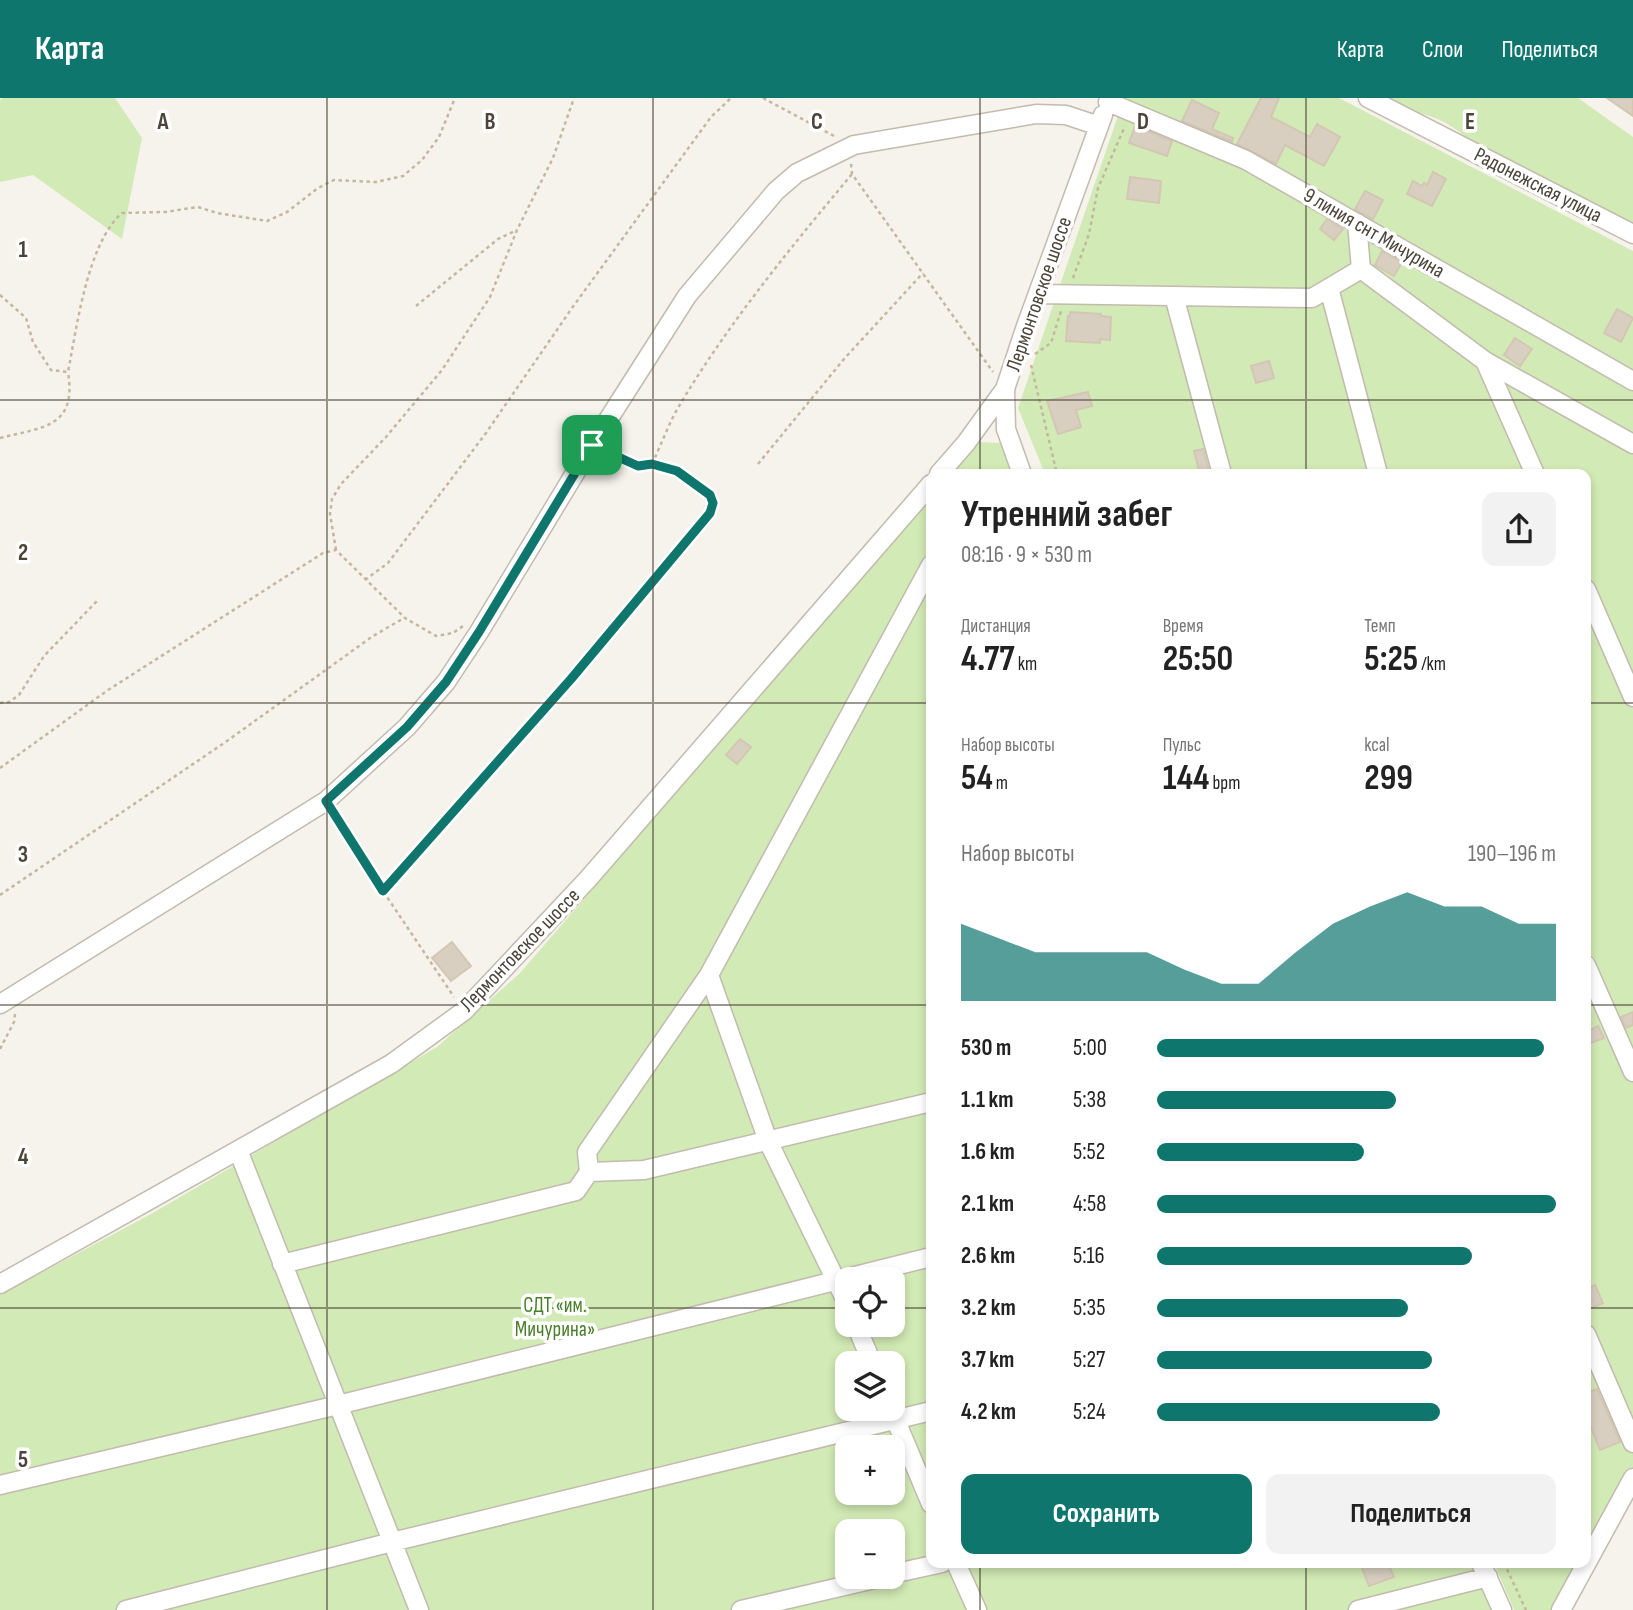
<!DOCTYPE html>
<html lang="ru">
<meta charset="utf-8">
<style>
body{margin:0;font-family:"Sofia Sans Condensed",sans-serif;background:#f2f2f2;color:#222;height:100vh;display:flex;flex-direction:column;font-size:26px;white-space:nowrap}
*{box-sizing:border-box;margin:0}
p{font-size:23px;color:#767676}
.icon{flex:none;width:38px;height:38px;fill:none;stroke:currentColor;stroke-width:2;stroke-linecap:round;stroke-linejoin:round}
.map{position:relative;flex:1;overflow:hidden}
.drawer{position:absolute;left:926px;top:371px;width:665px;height:1099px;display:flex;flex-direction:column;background:#fff;border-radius:14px;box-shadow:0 4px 10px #0003}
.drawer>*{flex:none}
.tools{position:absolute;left:835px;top:1169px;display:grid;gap:14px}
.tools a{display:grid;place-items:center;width:70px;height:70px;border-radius:14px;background:#fff;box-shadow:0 4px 10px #0003;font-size:35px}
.pin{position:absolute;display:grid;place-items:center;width:60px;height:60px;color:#fff;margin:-30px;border-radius:14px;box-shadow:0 4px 10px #0006}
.round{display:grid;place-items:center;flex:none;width:74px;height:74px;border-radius:14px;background:#f2f2f2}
.headline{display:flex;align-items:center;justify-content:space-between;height:119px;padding:0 35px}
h1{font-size:38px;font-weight:700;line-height:52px}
.stats{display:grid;grid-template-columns:repeat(3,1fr);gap:10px;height:119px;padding:7px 35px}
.stats div{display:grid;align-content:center}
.stats b{font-size:35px;font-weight:700}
.stats small{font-size:19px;font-weight:400}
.stats p{font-size:19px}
.chart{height:196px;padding:14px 35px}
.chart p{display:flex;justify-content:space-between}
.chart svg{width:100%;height:126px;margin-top:7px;fill:#0f766e;opacity:.7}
.action{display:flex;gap:14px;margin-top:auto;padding:14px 35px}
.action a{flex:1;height:80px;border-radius:14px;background:#0f766e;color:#fff;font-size:28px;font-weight:700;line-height:80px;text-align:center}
.action a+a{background:#f2f2f2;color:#222}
ul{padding:0 35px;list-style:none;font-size:23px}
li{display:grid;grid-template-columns:112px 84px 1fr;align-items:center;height:52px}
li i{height:18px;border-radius:9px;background:#0f766e}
header{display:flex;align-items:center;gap:42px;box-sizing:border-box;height:98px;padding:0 35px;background:#0f766e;color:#fff}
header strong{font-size:33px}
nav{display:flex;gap:38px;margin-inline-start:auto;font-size:24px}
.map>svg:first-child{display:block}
.green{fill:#d2eab5;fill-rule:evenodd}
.building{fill:#d8cfc1;stroke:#d3c7b4;stroke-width:2}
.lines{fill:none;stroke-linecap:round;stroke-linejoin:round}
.minor-casing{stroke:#c2bbae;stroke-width:21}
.path{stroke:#c4b79f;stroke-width:2.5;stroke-dasharray:3.5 3.5;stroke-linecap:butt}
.minor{stroke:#fff;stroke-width:18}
.route-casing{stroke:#fff;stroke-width:14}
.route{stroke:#0f766e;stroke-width:9}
.grid{fill:none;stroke:#4b4439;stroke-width:2;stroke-opacity:0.55}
.labels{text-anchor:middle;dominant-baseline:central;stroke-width:7;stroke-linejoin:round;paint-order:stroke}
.street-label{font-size:21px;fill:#4b4439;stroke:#fff}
.park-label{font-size:21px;fill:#4a7f2a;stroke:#fff}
.grid-label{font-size:23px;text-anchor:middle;font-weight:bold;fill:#4b4439;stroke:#fff;stroke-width:7;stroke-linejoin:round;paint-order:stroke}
</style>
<header>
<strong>Карта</strong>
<nav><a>Карта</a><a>Слои</a><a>Поделиться</a></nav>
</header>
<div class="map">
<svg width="1633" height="1512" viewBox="0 0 1633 1512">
<rect width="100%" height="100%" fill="#f6f3ec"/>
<path class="green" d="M3,0h112l27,40 -20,101 -89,-64 -33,7v-82z
M1124,0h215l294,153v1239l-68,120h-51l-20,-47h92v-1089h-541l-27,-66z
M1361,0h217l55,39v93l-37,-3 -114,-66c-9,-8 -11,-18 -19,-26 -10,-10 -36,-23 -50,-22 -7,1 -14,5 -21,8l-25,-15z
M979,344l21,1 13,31h-62z
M931,400v1065h541l21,47h-1493v-315l151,-81 286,-167 83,-74zM847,1181h45v46h-45zM847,1265h45v46h-45zM847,1349h45v46h-45zM847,1433h45v46h-45z"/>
<path class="building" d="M1261,0h18l-8,19 39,20 7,-13 23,13 -16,29 -39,-21 -9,19 -39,-20z
M1607,0h26v18z
M1192,2l27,13 -7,16 21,9 -1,4 -50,-21z
M1135,28l37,15 -5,15 -38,-13z
M1433,74l13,7 -14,27 -25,-12 6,-13 9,5 2,-3 3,2z
M1130,79l31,4 -2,22 -32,-4z
M1365,93l18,9 -10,19 -18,-10z
M1327,121l16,10 -9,11 -14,-11z
M1382,153l20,11 -8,14 -19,-11z
M1617,211l16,9 -12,24 -17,-9z
M1070,214l31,2v2l10,1 -1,23 -10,-1v4l-34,-2 2,-25h2z
M1515,240l17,11 -12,17 -16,-11z
M1269,263l5,17 -18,5 -5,-17z
M1088,294l4,14 -16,4 5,17 -23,7 -11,-33z
M1203,351l7,25h-10l-6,-23z
M740,641l11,8 -14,17 -11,-9z
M452,844l19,24 -20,15 -19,-23z
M1633,914v13l-7,3 -5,-11z
M1598,928l6,12 -18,7v-13z
M1595,1187l8,18 -17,8v-22z
M1597,1291l23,53 -20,8 -14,-35v-22z
M1360,1465h28l6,14 -25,9z"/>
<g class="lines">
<g class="minor-casing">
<path id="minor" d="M1368,0l265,136
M1108,4l138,58 387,221
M1357,125l4,46
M1329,190l49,186
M1038,196l274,4 49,-29 124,92 148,83
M1174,198l48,178
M1485,263l50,113
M1005,291l1,40 16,45
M939,376l27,-31 39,-54 21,-63 77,-211
M1586,491l47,108
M1586,867l47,107
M709,877l59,166 79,162
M0,906l326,-203 81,-74 39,-45 33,-50 113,-187 95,-149 89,-105 21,-18 57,-28 182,-31 30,1 33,11
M238,1052l181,460
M589,1074l-2,-20 122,-177 222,-410
M282,1166l294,-73 13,-19 55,-2 287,-68
M0,1186l391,-220 73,-53 124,-132 343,-395
M856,1227l16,38
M1586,1236l47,109
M891,1311l40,95
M0,1387l338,-80 593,-148
M956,1465l21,47
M1481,1465l21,47
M892,1476l50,-11
M126,1512l266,-68 539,-131
M741,1512l142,-33
M1358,1512l130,-33
M1561,1512l72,-132"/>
</g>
<path class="path" d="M763,0l71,38
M851,66l1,10 141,198
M1073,180l16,-44 9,-46 27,-62
M0,197l26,23 7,24 18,28 17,2c9,-45 19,-128 54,-159l43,-1 33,-5 19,6 50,8 20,-9 31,-24 16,-8 42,2 27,-6 19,-16 17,-23 16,-39
M416,208l82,-67 19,-9
M1035,256l16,-11 10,-32
M1031,267l26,109
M0,340c43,-11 77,-10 68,-66
M652,366c10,-21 18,-44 30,-63 49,-81 110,-155 170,-227
M758,366l86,-105 79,-86
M336,452l-6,-36 2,-15 9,-15 45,-47 56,-67 48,-73 27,-67 36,-72 21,-60
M365,482l23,-17 98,-130 86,-125 139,-191 20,-19
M0,605l9,-1 10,-7 25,-39 53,-55
M0,670l108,-78 215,-137 13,-3 69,68 31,18 17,-3 10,-7
M335,717l48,76 71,106
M383,793l188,-212 139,-166 3,-10 -3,-8 -33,-24 -25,-7 -14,2 -30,-14
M0,797l227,-154 146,-105 31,-18
M0,951l14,-27 1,-8
M1504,1465l22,47"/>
<use href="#minor" class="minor"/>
</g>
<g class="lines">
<g class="route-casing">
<path id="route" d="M592,347l46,21 14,-2 25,7 33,24 3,8 -3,10 -139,166 -188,212 -57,-90 81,-74 39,-45 33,-50z"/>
</g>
<use href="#route" class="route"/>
</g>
<path class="grid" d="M327,0v1512M653,0v1512M980,0v376M1306,0v376M0,302h1633M0,605h931M1586,605h47M0,907h931M1586,907h47M0,1210h847M892,1210h39M1586,1210h47M980,1465v47M1306,1465v47"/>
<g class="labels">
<g class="street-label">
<text transform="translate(1538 87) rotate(27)">Радонежская улица</text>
<text transform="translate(1374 135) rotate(30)">9 линия снт Мичурина</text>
<text transform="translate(1039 196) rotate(-71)">Лермонтовское шоссе</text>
<text transform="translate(520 852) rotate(-46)">Лермонтовское шоссе</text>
</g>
<g class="park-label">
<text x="555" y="1207">СДТ «им.<tspan x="555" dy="24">Мичурина»</tspan></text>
</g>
</g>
<g class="grid-label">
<text x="163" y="31">A</text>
<text x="490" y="31">B</text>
<text x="817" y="31">C</text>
<text x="1143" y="31">D</text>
<text x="1470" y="31">E</text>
<text x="23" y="159">1</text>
<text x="23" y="462">2</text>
<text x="23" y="764">3</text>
<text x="23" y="1066">4</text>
<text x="23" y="1369">5</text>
</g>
</svg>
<div class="tools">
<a><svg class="icon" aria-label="locate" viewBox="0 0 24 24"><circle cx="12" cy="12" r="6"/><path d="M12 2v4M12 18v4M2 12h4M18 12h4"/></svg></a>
<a><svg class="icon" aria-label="layers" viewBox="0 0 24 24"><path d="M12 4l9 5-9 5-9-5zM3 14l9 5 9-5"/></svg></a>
<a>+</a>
<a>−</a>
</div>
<div class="pin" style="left:592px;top:347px;background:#1e9e55"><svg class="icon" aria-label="arrive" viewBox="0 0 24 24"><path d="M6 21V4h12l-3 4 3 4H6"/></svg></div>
<section class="drawer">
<div class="headline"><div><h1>Утренний забег</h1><p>08:16 · 9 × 530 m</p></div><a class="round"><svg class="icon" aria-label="share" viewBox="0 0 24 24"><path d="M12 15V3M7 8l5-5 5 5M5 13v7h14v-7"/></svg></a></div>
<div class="stats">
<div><p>Дистанция</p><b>4.77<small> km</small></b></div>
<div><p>Время</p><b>25:50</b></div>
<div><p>Темп</p><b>5:25<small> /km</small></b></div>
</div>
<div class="stats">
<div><p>Набор высоты</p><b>54<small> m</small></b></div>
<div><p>Пульс</p><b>144<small> bpm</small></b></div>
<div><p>kcal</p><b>299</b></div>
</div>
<div class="chart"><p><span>Набор высоты</span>190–196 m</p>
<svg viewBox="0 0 160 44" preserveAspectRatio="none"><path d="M0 44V17L10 22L20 27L30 27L40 27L50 27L60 33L70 38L80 38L90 27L100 17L110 11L120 6L130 11L140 11L150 17L160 17V44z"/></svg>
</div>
<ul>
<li><b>530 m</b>5:00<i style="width:97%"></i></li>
<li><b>1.1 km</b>5:38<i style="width:60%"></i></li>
<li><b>1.6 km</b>5:52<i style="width:52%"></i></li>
<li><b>2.1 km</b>4:58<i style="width:100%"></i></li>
<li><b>2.6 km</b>5:16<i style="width:79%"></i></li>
<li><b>3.2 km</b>5:35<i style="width:63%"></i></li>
<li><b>3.7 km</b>5:27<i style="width:69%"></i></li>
<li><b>4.2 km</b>5:24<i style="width:71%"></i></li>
</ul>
<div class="action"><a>Сохранить</a><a>Поделиться</a></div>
</section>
</div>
